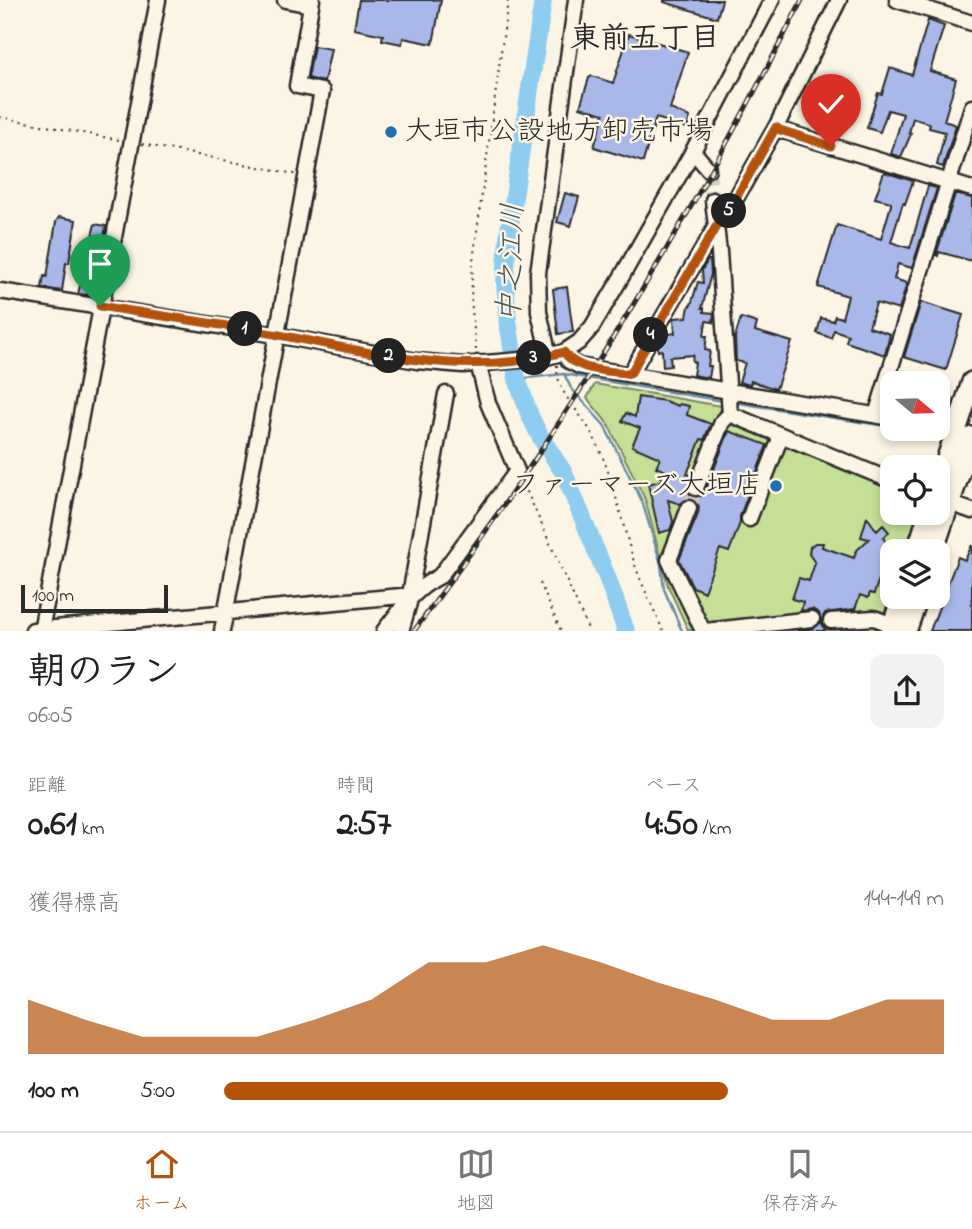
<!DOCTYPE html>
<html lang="ja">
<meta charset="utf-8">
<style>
body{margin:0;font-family:"Indie Flower","Klee One",sans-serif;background:#f2f2f2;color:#222;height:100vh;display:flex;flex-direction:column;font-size:26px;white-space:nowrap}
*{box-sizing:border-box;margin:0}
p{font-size:23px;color:#767676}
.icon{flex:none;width:38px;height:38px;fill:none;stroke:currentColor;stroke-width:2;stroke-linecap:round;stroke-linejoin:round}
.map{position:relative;height:631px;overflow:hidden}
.details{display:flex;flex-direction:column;background:#fff;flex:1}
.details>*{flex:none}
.needle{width:46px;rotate:109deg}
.buttons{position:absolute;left:880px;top:371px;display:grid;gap:14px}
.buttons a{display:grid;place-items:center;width:70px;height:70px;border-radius:14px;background:#fff;box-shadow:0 4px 10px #0003;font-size:35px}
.scale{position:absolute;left:21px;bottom:18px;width:147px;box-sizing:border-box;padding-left:7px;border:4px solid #2b2b2b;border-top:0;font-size:19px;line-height:24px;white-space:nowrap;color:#2b2b2b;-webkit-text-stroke:5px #fcf5e5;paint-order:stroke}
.pin{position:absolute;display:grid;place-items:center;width:60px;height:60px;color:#fff;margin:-72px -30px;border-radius:50% 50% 50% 0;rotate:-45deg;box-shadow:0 0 7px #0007}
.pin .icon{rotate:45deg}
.km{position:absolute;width:35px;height:35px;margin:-18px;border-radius:50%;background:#222;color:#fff;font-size:19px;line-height:35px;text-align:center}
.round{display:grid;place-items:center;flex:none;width:74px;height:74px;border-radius:14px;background:#f2f2f2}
.summary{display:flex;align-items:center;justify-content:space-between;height:119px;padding:0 28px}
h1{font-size:38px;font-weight:700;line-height:52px}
.metrics{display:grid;grid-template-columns:repeat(3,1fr);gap:10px;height:119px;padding:7px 28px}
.metrics div{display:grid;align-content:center}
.metrics b{font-size:35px;font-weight:700}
.metrics small{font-size:19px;font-weight:400}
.metrics p{font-size:19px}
.chart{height:196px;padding:14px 28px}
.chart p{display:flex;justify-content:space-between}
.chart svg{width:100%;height:126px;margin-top:7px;fill:#b45309;opacity:.7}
ul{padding:0 28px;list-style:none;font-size:23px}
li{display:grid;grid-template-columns:112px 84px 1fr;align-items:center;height:52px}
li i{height:18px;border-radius:9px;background:#b45309}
.dock{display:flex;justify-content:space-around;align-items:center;height:98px;border-top:2px solid #e0e0e0;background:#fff;font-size:19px;color:#767676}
.dock a{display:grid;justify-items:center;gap:4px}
.dock .active{color:#b45309}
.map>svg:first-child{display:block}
.green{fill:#c5df96;stroke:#788560;stroke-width:2}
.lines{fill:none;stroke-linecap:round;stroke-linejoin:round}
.stream{stroke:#668ca1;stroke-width:2.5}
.river{stroke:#8ecdef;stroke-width:18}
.building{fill:#a9b8e8;stroke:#2b2b2b;stroke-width:2}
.minor-tunnel{stroke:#d2cdc0;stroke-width:14;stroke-dasharray:14 7;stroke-linecap:butt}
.minor-casing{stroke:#2b2b2b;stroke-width:19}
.major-casing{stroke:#2b2b2b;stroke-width:24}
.path{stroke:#2b2b2b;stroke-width:2;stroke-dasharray:2 5;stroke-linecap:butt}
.minor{stroke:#fcf5e5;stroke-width:14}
.major{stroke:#fcf5e5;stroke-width:19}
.rail-casing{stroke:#2b2b2b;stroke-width:5}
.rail{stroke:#fcf5e5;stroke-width:2.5;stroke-dasharray:8;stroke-linecap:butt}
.route-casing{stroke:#fff;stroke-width:14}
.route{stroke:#b45309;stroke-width:9}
.poi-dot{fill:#1f6fb2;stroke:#fcf5e5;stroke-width:2.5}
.labels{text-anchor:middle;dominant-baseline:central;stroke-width:5;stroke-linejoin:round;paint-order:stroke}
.poi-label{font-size:28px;fill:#2b2b2b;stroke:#fcf5e5;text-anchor:start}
.neighbourhood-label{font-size:30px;font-weight:bold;fill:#2b2b2b;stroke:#fcf5e5}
.water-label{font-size:30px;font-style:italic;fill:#44545c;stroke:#fcf5e5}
</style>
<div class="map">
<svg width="972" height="631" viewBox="0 0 972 631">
<rect width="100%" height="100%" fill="#fcf5e5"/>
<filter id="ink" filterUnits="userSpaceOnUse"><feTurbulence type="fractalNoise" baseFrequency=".0143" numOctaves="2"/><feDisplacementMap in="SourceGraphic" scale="14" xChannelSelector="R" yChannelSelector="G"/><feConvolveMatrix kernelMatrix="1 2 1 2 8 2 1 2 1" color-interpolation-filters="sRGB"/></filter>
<g filter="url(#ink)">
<path class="green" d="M595,384l126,22 -2,13 173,71v23h26l-13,38h-13v38l-13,41h-191l-20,-44 -23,-87 -37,-75 -21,-26z"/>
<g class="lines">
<path class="stream" d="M564,374l7,14 33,37 38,76 19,63 3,25 18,42
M517,379l47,-5 159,27
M733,402l159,25
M900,429l45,6"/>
<path class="river" d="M543,0l-35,238 -3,44 3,39 9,58 13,37 11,22 23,35 43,104 19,54"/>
</g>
<path class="building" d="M359,0h82l-8,44 -30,-6 -1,6 -20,-4 1,-5 -29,-6z
M664,0h58l-5,18 -53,-16z
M928,20l16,6 -14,45 26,8 -12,42 12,4 -13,42 -6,-2 8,-33 -16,-4 1,-4 -17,-6 -4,15 2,1 -10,23 -10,-3 12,-40 -15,-4 -8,22 -13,-4 11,-35 4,1 8,-26 22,7z
M629,34l59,18 -18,57 20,8 -3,11 -31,-10 -13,44 -49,-15 10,-33 -24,-7 9,-29 3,-2 21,7z
M314,46l17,3 -7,33 -16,-4z
M884,172l29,9 -8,23 -2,-1 -12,39 15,5 4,1 18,-62 9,2 -25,80 -14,-4 -4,15 13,4 -8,27 -23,-7 -7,24 21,7 -5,21 -39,-13 2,-7 -14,-5 -3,8 -14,-5 4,-15 12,3 2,-5 7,2 6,-22 -30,-9 19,-62 44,14 10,-34v-3l-16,-4z
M565,193l14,4 -8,29 -14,-4z
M955,194l17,4v63l-33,-9 -1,4 -2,-1z
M59,217l17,3 -7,43h-3l-4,28 -20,-3 2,-12 3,1 9,-55z
M95,224l11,2 -12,67 -5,-1 -1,3 -10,-1z
M708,260h2l1,14 -9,34h2v4l10,1 -1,9 -7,-1 -2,15h3l-2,14 5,1 -2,15h3l-2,12 -16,-3 2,-12 -3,-2 1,-6 -23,2 1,9 -8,1 -1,-17 -4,1v-6l6,-10 11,-2 -1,-15 13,-1 2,-11 2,-1 7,-23 5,1 -1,-13z
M567,287l6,45 -15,2 -5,-45z
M921,302l42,13 -17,55 -42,-13z
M741,318l16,5 -2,8 37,11 -16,47 -25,-8 -1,4 -11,-3 6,-19 -9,-2 -1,-24z
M638,397l27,4 13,5 1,-2 10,2 -2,9 24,9 -7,16 -3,-1 -14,35 4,1 -4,15 6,7 8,-1 4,-4 24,-61 38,14 -27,71v7l-11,29 -9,-3 -16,43 -11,-5 -14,-27 19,-46 1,-7 -3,-6 -9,-2 -7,5 -12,-4 5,22 -3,8 -11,3 -11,-49 12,-3 4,-11 -8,-3 4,-9 -28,-12 8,-18 -18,-7 4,-8 9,4z
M867,517l10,14 6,-6 6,7 -6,6 3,4 -2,6 5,1 -15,45 -4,-1 -2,5 -8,-3 -5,14 -30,4 -4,8 4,10h-28l17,-3 7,-6 -2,-9 -7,-4 -11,2 2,-9 -11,-3 7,-21 10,3 6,-18 -6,-9 1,-7 5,-4h8l-1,4 32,11 2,-7 13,-12 -8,-2z
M972,545v86h-42l28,-74 7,3z"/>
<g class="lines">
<path class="minor-tunnel" d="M708,169l5,31
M689,508l7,-20"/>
<g class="minor-casing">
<path id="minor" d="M285,0l26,5
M897,0l75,23
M776,127l4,3 192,59
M693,151l15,18
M713,200l6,52 11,162 162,67
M0,291l276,44 141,26 46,4 81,-7 20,-6 15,-10 13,-15 30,-51 71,-125 79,-151
M564,352l5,9 10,5 313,52
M549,356l-10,-44 -1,-39 38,-273
M630,374l87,-149 10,-11 49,-87 63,-127
M876,415l96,-308
M938,426l19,4
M696,488l26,-66 8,-8
M938,499l34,12
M689,508l-20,52 34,71
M749,519l32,-83
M410,595l36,-201
M831,621l43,-3 11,4
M33,630l379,-35
M41,631l117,-631
M222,631l100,-540 -25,-5 15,-86
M384,631c17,-22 30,-42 56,-55l77,-105 -29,-68 -10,-40
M401,631l8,-28
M705,631l107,-12"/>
</g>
<g class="major-casing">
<path id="major" d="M938,486l34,-104
M917,551l12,-38
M933,551l39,-114
M891,631l11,-34
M906,631l12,-34"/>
</g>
<path class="path" d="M0,117l119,23
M142,144l153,30
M476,350l-5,-51 2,-38 35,-261
M557,365c-1,26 18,41 31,62 23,38 31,86 44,128 7,26 21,51 31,76
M524,485l65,146
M540,583l21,48"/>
<use href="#minor" class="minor"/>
<use href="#major" class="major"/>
<g class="rail-casing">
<path id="rail" d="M414,631c148,-199 277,-411 388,-631"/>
</g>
<use href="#rail" class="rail"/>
</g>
</g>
<g class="lines" filter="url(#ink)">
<g class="route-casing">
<path id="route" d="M100,306c60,10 120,18 179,29 97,18 186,44 285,17 13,20 44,18 66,22l87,-149 10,-11 49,-87 4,3 51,16"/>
</g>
<use href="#route" class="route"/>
</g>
<g class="poi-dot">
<circle cx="391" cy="132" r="7"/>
<circle cx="776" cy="486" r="7"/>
</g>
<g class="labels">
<g class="poi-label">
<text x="405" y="132">大垣市公設地方卸売市場</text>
<text x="762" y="486" text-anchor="end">ファーマーズ大垣店</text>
</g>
<g class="neighbourhood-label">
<text x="645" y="40">東前五丁目</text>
</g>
<g class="water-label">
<text transform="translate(513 263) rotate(-88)">中之江川</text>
</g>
</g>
</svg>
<div class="buttons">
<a><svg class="needle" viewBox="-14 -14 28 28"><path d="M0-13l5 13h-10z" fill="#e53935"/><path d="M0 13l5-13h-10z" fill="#767676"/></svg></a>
<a><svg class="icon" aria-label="locate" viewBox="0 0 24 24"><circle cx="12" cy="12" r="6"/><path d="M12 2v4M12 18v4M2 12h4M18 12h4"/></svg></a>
<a><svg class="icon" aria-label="layers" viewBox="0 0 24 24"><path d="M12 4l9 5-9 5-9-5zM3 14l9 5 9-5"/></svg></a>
</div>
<div class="scale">100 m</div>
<div class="pin" style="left:100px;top:306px;background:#1e9e55"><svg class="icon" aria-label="arrive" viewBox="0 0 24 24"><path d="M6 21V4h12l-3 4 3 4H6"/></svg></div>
<div class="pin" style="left:831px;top:146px;background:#d93025"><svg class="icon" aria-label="check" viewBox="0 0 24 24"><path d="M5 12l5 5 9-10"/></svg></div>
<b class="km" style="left:245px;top:329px">1</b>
<b class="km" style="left:389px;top:356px">2</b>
<b class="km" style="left:534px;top:358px">3</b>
<b class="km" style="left:651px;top:335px">4</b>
<b class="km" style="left:729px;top:211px">5</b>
</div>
<section class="details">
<div class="summary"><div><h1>朝のラン</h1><p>06:05</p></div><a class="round"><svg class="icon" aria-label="share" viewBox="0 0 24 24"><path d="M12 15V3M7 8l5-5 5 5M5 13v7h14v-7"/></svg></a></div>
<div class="metrics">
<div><p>距離</p><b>0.61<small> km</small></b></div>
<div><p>時間</p><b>2:57</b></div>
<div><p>ペース</p><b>4:50<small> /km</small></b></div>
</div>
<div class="chart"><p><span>獲得標高</span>144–149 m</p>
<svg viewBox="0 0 160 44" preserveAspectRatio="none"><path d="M0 44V25L10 32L20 38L30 38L40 38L50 32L60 25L70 12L80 12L90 6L100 12L110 19L120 25L130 32L140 32L150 25L160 25V44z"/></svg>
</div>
<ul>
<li><b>100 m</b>5:00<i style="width:70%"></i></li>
</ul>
</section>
<nav class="dock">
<a class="active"><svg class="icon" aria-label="home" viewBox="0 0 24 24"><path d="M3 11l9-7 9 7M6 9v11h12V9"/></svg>ホーム</a>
<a><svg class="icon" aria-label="map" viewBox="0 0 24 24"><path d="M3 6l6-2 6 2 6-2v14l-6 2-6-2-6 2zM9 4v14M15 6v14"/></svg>地図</a>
<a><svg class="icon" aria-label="saved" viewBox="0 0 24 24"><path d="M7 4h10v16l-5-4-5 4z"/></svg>保存済み</a>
</nav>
